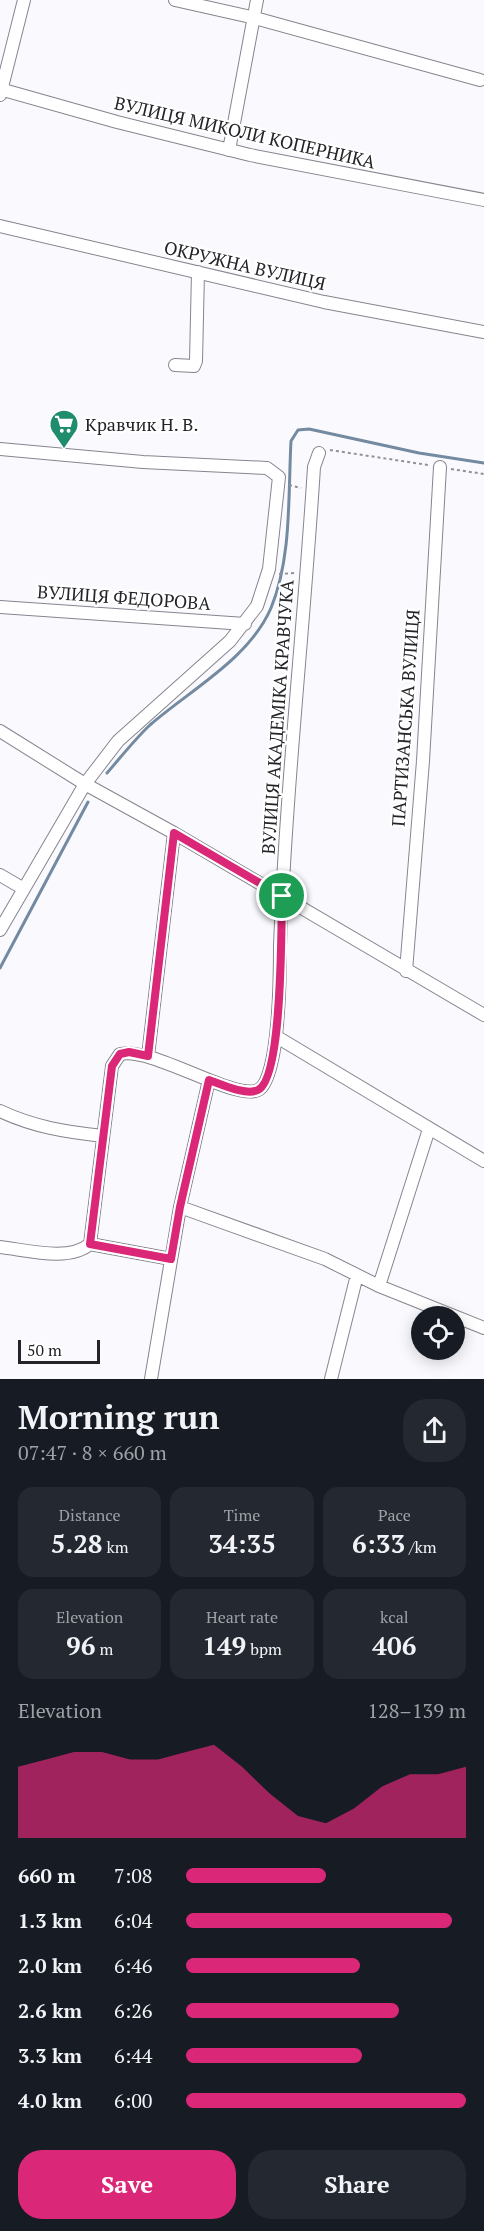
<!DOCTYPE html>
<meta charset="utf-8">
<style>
body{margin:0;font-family:"PT Serif",serif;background:#242831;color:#f1f3f6;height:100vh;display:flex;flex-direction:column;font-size:22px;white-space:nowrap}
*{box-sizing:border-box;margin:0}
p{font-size:20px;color:#9ea1a6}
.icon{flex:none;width:33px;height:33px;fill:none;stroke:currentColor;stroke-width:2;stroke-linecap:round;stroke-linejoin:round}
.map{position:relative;height:1379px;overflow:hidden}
.panel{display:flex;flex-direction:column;background:#171b24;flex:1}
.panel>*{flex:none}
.controls{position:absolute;left:411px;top:1306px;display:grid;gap:12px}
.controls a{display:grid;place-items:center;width:54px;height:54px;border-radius:50%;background:#171b24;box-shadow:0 3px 15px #0003;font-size:30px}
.scale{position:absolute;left:18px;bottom:15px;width:82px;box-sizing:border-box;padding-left:6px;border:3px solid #242428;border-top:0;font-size:16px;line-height:21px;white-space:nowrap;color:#242428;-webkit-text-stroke:4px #fff;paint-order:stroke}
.pin{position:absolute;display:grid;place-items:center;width:51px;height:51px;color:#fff;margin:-26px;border:3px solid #fff;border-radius:50%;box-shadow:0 2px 6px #0007}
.round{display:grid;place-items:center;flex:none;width:63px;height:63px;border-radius:24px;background:#242831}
.headline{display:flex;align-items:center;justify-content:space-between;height:102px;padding:0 18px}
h1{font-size:33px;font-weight:800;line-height:45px}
.figures{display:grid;grid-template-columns:repeat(3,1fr);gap:9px;height:102px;padding:6px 18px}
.figures div{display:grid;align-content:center;border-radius:15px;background:#242831;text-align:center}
.figures b{font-size:26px;font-weight:800}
.figures small{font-size:16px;font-weight:400}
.figures p{font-size:16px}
.chart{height:168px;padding:12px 18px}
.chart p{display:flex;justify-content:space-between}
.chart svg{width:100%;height:108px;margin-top:6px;fill:#db2777;opacity:.7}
.cta{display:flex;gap:12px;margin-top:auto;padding:12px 18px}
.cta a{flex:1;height:69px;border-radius:24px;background:#db2777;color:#fff;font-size:24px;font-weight:800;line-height:69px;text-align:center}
.cta a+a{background:#242831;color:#f1f3f6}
ul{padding:0 18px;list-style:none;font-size:20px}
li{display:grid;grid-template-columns:96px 72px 1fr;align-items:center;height:45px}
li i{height:15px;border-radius:8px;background:#db2777}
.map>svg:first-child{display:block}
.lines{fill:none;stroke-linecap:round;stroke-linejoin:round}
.stream{stroke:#738aa1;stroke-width:3}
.street-casing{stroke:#85858f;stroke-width:14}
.path{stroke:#929296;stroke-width:2;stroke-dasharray:3 3;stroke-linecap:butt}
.street{stroke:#fff;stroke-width:12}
.route-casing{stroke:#fff;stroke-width:12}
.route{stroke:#db2777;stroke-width:8}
.labels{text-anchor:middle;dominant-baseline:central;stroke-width:4.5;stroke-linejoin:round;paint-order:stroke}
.street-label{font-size:18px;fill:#242428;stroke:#fff}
.poi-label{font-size:18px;fill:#242428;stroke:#fff;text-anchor:start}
</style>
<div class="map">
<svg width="484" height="1379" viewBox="0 0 484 1379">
<rect width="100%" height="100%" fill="#fafafe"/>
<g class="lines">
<path class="stream" d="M107,773c14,-16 28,-34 43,-48 40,-35 99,-66 121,-117 21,-51 17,-113 20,-167l7,-11 11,-1 110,24 65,10
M0,968l88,-166"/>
<g class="street-casing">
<path id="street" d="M175,0l80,18 225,62
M0,89l117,33 133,33 234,45
M0,95l24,-95
M229,150l28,-150
M0,226l324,76 160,30
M175,365l19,1 2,-5 2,-89
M0,449l143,13 124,6 12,9 -10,92 -12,37 -27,35 -112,100 -33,43 -85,146
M0,607l245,17
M0,731l85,53 89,49 310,182
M0,875l24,14
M406,971l17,-210 17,-294
M277,1037l207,124
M148,1056l26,-223
M0,1111c34,16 66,21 103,25
M180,1207l145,52 54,27 105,42
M90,1244l22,-178 8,-12c34,-7 114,47 138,36 22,-10 22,-120 22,-144 6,-160 24,-319 34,-479l5,-14
M90,1244l81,15
M0,1247c27,3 69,15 90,-3
M379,1286l50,-157
M151,1379l29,-172 29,-127
M331,1379l26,-104"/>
</g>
<path class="path" d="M330,450l98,15
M451,469l33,5
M289,485l12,3
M279,574l16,-1"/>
<use href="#street" class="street"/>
</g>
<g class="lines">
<g class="route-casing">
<path id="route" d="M174,833l108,63c-1,30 1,182 -24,194 -12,6 -37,-6 -49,-10l-29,127 -9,52 -81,-15 22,-178 8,-12 9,-2 19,4z"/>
</g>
<use href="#route" class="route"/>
</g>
<defs>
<g id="supermarket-pin" transform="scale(1.5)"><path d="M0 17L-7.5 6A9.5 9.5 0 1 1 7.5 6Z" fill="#1f8d6d" stroke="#fff"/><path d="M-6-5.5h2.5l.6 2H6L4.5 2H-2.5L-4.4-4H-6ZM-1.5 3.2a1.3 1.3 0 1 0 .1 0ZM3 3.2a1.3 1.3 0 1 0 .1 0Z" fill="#fff"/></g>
</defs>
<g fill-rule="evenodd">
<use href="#supermarket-pin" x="64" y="424"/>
</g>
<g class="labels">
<g class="street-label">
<text transform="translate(245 132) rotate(13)">ВУЛИЦЯ МИКОЛИ КОПЕРНИКА</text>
<text transform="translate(245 265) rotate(13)">ОКРУЖНА ВУЛИЦЯ</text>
<text transform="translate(124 597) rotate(4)">ВУЛИЦЯ ФЕДОРОВА</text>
<text transform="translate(277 717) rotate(-86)">ВУЛИЦЯ АКАДЕМІКА КРАВЧУКА</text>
<text transform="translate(405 718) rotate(-86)">ПАРТИЗАНСЬКА ВУЛИЦЯ</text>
</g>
<g class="poi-label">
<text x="85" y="424">Кравчик Н. В.</text>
</g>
</g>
</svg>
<div class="controls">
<a><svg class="icon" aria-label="locate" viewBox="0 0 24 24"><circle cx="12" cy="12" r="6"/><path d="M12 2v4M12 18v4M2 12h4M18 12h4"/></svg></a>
</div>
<div class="scale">50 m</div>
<div class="pin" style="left:282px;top:896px;background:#1e9e55"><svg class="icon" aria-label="arrive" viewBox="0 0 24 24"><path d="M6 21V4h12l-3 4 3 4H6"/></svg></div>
</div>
<section class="panel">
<div class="headline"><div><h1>Morning run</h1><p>07:47 · 8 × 660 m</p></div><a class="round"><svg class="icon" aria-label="share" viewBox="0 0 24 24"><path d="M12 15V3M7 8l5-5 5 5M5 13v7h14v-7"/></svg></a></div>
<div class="figures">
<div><p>Distance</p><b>5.28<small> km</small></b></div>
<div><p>Time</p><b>34:35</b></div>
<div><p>Pace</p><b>6:33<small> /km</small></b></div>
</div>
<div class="figures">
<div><p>Elevation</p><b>96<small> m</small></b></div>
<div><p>Heart rate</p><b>149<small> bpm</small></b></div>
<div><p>kcal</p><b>406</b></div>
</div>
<div class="chart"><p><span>Elevation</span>128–139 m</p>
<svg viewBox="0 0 160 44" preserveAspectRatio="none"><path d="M0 44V15L10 12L20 9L30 9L40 12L50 12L60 9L70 6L80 15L90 26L100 35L110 38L120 32L130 23L140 18L150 18L160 15V44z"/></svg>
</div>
<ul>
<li><b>660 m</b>7:08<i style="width:50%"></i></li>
<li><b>1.3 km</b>6:04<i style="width:95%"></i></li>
<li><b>2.0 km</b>6:46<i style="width:62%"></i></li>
<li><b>2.6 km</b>6:26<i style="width:76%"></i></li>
<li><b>3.3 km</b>6:44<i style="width:63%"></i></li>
<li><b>4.0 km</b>6:00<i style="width:100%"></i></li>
</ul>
<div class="cta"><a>Save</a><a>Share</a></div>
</section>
